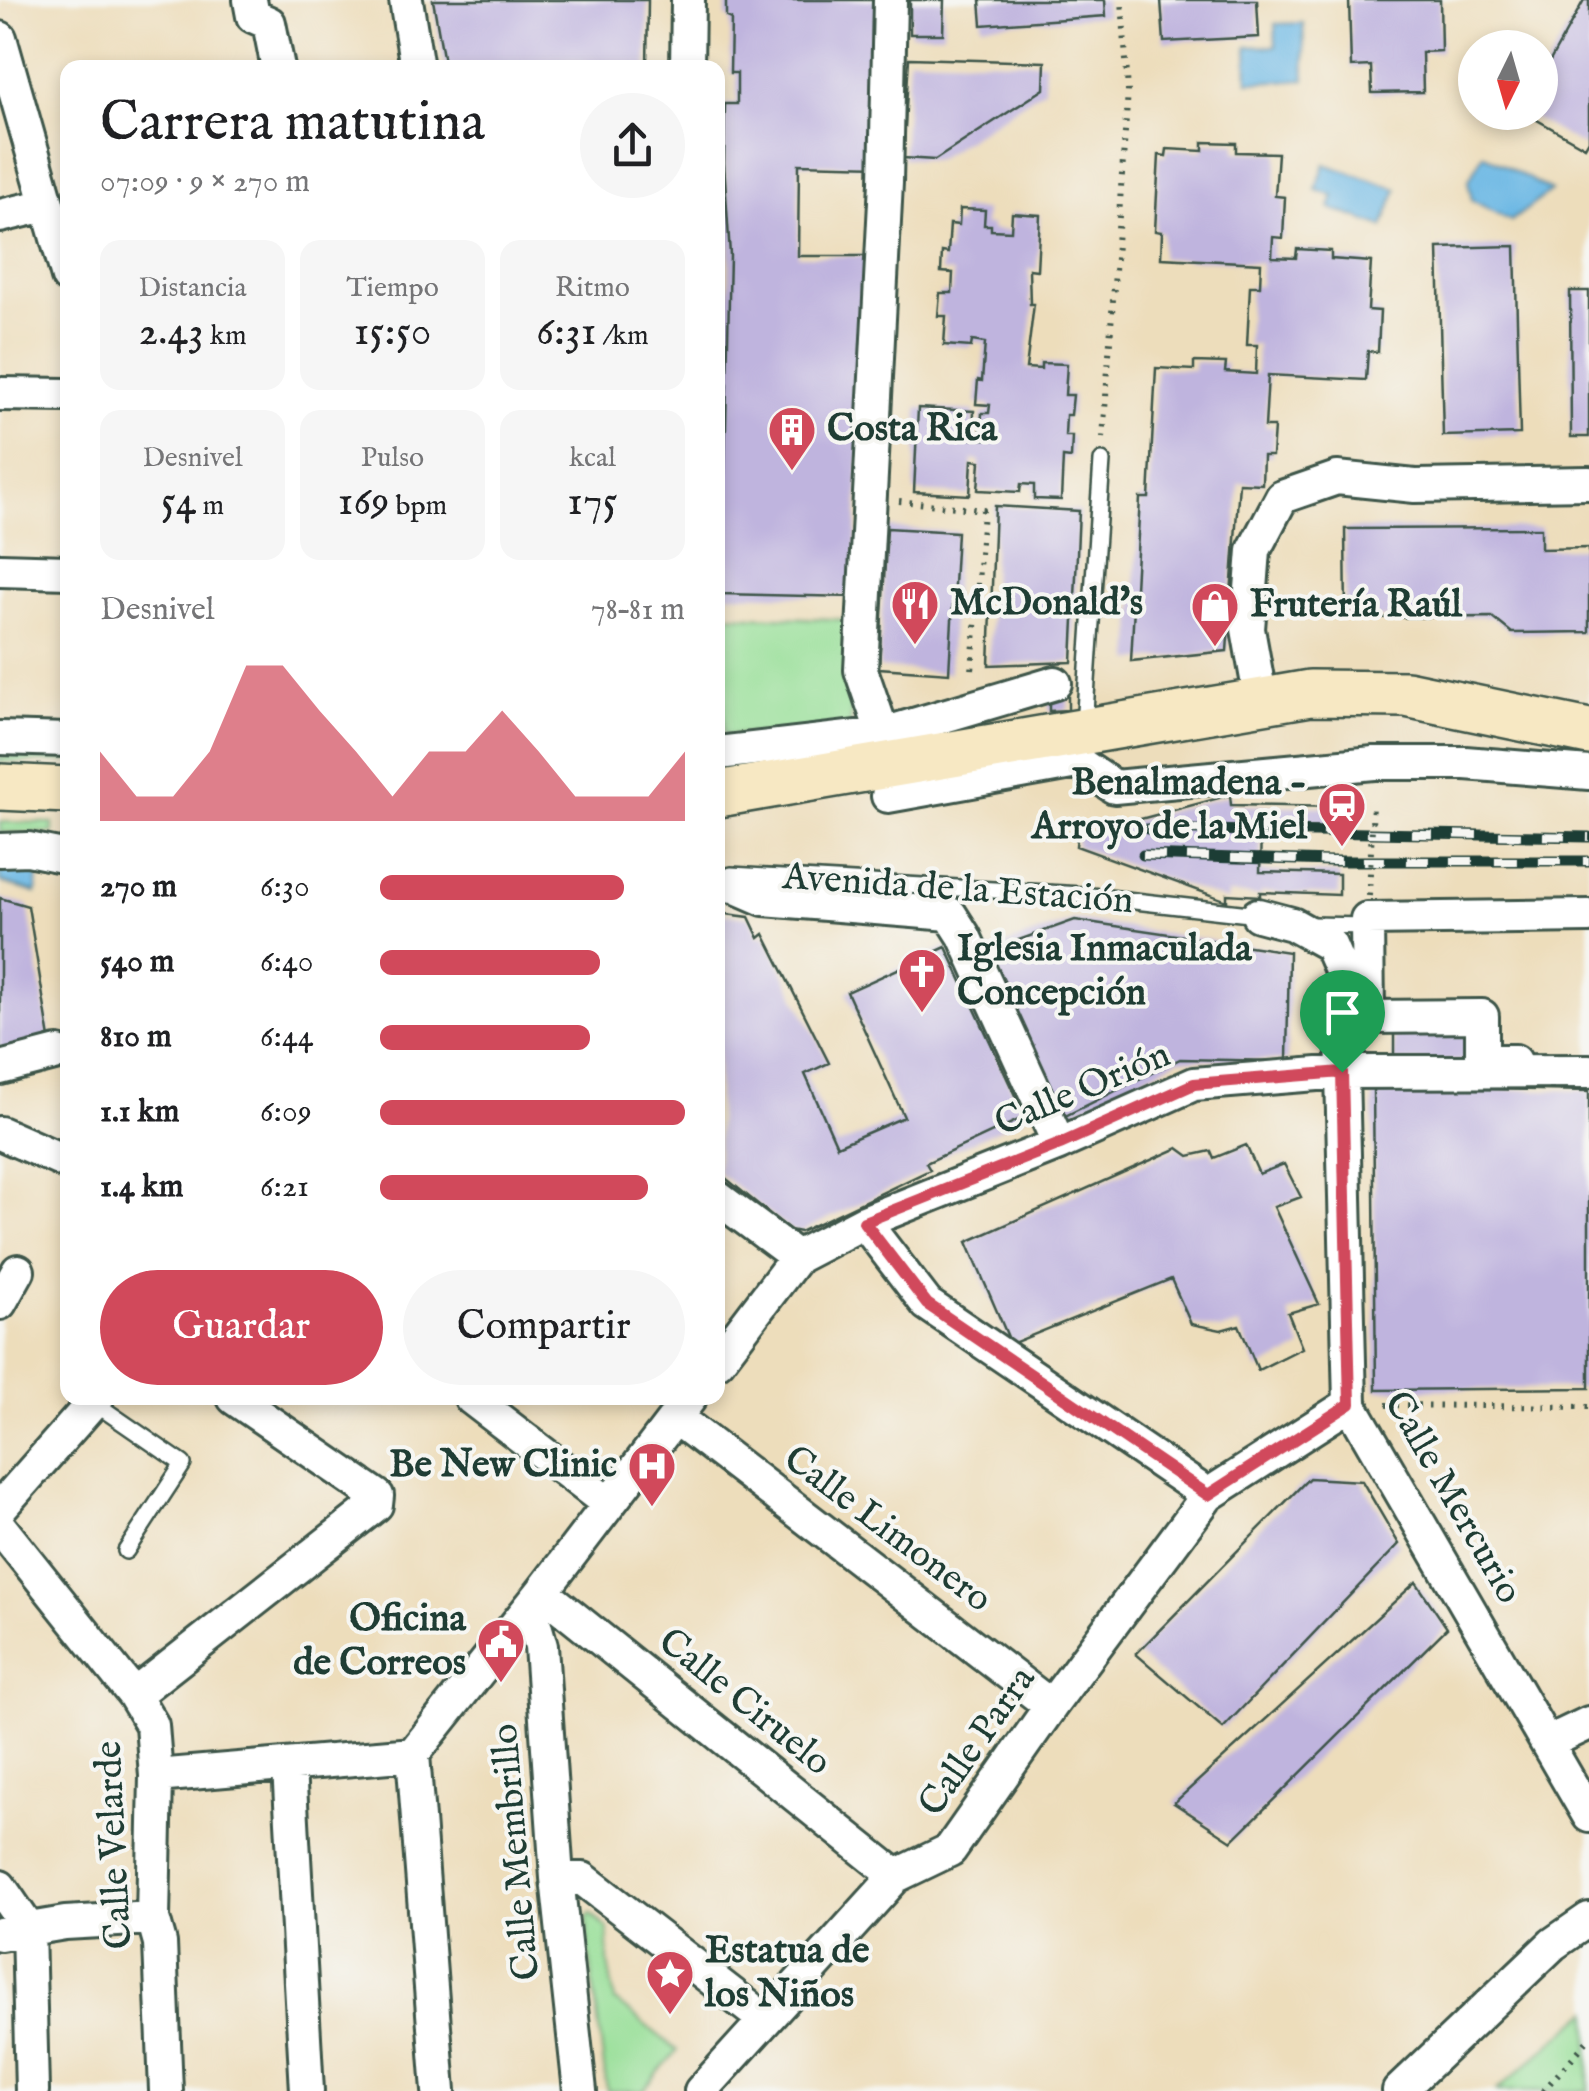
<!DOCTYPE html>
<html lang="es">
<meta charset="utf-8">
<style>
body{margin:0;font-family:"IM FELL English",serif;background:#f6f6f6;color:#202124;height:100vh;display:flex;flex-direction:column;font-size:38px;white-space:nowrap}
*{box-sizing:border-box;margin:0}
p{font-size:32px;color:#757577}
.icon{flex:none;width:55px;height:55px;fill:none;stroke:currentColor;stroke-width:2;stroke-linecap:round;stroke-linejoin:round}
.map{position:relative;flex:1;overflow:hidden}
.panel{position:absolute;left:60px;top:60px;width:665px;height:1345px;display:flex;flex-direction:column;background:#fff;border-radius:20px;box-shadow:0 5px 15px #0003}
.panel>*{flex:none}
.needle{width:65px;rotate:185deg}
.tools{position:absolute;left:1458px;top:30px;display:grid;gap:20px}
.tools a{display:grid;place-items:center;width:100px;height:100px;border-radius:50%;background:#fff;box-shadow:0 5px 15px #0003;font-size:50px}
.pin{position:absolute;display:grid;place-items:center;width:85px;height:85px;color:#fff;margin:-102px -42px;border-radius:50% 50% 50% 0;rotate:-45deg;box-shadow:0 0 10px #0007}
.pin .icon{rotate:45deg}
.round{display:grid;place-items:center;flex:none;width:105px;height:105px;border-radius:52px;background:#f6f6f6}
.headline{display:flex;align-items:center;justify-content:space-between;height:170px;padding:0 40px}
h1{font-size:55px;font-weight:600;line-height:75px}
.figures{display:grid;grid-template-columns:repeat(3,1fr);gap:15px;height:170px;padding:10px 40px}
.figures div{display:grid;align-content:center;border-radius:20px;background:#f6f6f6;text-align:center}
.figures b{font-size:42px;font-weight:600}
.figures small{font-size:28px;font-weight:400}
.figures p{font-size:28px}
.chart{height:280px;padding:20px 40px}
.chart p{display:flex;justify-content:space-between}
.chart svg{width:100%;height:180px;margin-top:10px;fill:#d1495b;opacity:.7}
.action{display:flex;gap:20px;margin-top:auto;padding:20px 40px}
.action a{flex:1;height:115px;border-radius:60px;background:#d1495b;color:#fff;font-size:40px;font-weight:600;line-height:115px;text-align:center}
.action a+a{background:#f6f6f6;color:#202124}
ul{padding:0 40px;list-style:none;font-size:32px}
li{display:grid;grid-template-columns:160px 120px 1fr;align-items:center;height:75px}
li i{height:25px;border-radius:12px;background:#d1495b}
.map>svg:first-child{display:block}
.green{fill:#98df98;stroke:#5c8e66;stroke-width:2.5}
.water{fill:#6bb7e4;stroke:#457a8c;stroke-width:2.5}
.building{fill:#bfb4de}
.lines{fill:none;stroke-linecap:round;stroke-linejoin:round}
.lane-casing{stroke:#3e5548;stroke-width:20}
.street-casing{stroke:#3e5548;stroke-width:38}
.secondary-casing{stroke:#3e5548;stroke-width:50}
.path{stroke:#3e5548;stroke-width:6;stroke-dasharray:2.5 8;stroke-linecap:butt}
.lane{stroke:#fff;stroke-width:15}
.street{stroke:#fff;stroke-width:32}
.secondary{stroke:#f7e8c3;stroke-width:45}
.rail-casing{stroke:#1f3d34;stroke-width:11}
.rail{stroke:#f6f6f2;stroke-width:8;stroke-dasharray:22;stroke-linecap:butt}
.path-bridge{stroke:#3e5548;stroke-width:6;stroke-dasharray:2.5 8;stroke-linecap:butt}
.route-casing{stroke:#fff;stroke-width:20}
.route{stroke:#d1495b;stroke-width:12}
.labels{text-anchor:middle;dominant-baseline:central;stroke-width:8;stroke-linejoin:round;paint-order:stroke}
.poi-label{font-size:38px;font-weight:bold;fill:#1f3d34;stroke:#f6f6f2;text-anchor:start}
.street-label{font-size:38px;fill:#1f3d34;stroke:#f6f6f2}
</style>
<div class="map">
<svg width="1589" height="2091" viewBox="0 0 1589 2091">
<rect width="100%" height="100%" fill="#f6f6f2"/>
<filter id="ink" filterUnits="userSpaceOnUse"><feTurbulence type="fractalNoise" baseFrequency=".01" numOctaves="2"/><feDisplacementMap in="SourceGraphic" scale="20" xChannelSelector="R" yChannelSelector="G"/><feConvolveMatrix kernelMatrix="1 2 1 2 8 2 1 2 1" color-interpolation-filters="sRGB"/></filter>
<filter id="wash" filterUnits="userSpaceOnUse"><feTurbulence type="fractalNoise" baseFrequency=".0048" numOctaves="4" result="noise"/><feDisplacementMap in="SourceGraphic" scale="40" xChannelSelector="R" yChannelSelector="G"/><feGaussianBlur stdDeviation="2.25" result="paint"/><feColorMatrix in="noise" values="0 0 0 0 0 0 0 0 0 0 0 0 0 0 0 0 0 1.4 0 .05"/><feComposite in="paint" operator="in"/></filter>
<g filter="url(#wash)">
<rect width="100%" height="100%" fill="#edddbb"/>
<path class="green" d="M722,615l134,5 -6,115 -126,-1z
M67,755v7h-67v-6z
M0,822l53,1v10l-53,-1z
M591,1913l17,16v35l7,37 62,49 -34,41h-36l-20,-156v-18z
M1589,2011v80h-93z"/>
<path class="water" d="M1303,23l2,57 -57,2 -1,-35 29,-1 -1,-22z
M1483,154l68,37 -40,30 -39,-21 -4,-18z
M1325,164l72,25 -14,38 -53,-19 4,-12 -18,-6z
M0,866l39,1 -3,26 -36,-11z"/>
<g id="blocks">
<path class="building" d="M433,0h215l-1,68h-202z
M726,0h156l-3,166 -80,-2 -1,92h69l-13,341 -132,-3 8,-339 -6,-92 1,-59h12v-31h-7l1,-54 -5,-2z
M910,0h34l-1,34h-33z
M980,0h125l1,16 -124,9z
M1161,0h96l2,37 -95,5z
M1349,0h91l1,51 -19,1 1,40 -51,1 -1,-27 -20,1z
M1584,0h5v140l-4,7 -62,-35h17v-33z
M909,58l136,4 -1,27 -109,71 -32,-2z
M1203,142l33,1v9l42,1 -3,43 10,1 -2,41 -10,-1 -1,20 24,1 1,-9 34,2v8l40,3 -3,48 12,1 -2,41 -10,-1 -2,29 -98,-5 -3,52h9l-2,29h-9l-1,28 -23,-1 -12,168 -96,10 9,-163h9l7,-130 38,2v-8l32,1 -1,9 31,2 1,-29h-10l3,-59h10l1,-23 -100,-5 1,-26 -7,-1 4,-76 7,1 1,-7 36,2z
M960,209l25,1 -1,15h7v5l20,1 1,-18 28,2 -3,55 -8,-1 1,35h4l-8,64 15,1v-6l26,1 -2,31h8l-2,20h-5l-1,21h7l-1,22 -8,-1 -2,43 -27,-1v-14l-13,-1 -1,8 -42,-2 2,-29 -8,-1 -2,35 -56,-3 4,-84 56,3 -1,28h16v-9h-8l1,-17h7l1,-8 -14,-1 2,-24 4,1 3,-38 -13,-2 -1,6 -27,-2 2,-29h-8l2,-23h12l1,-20 -12,-1 1,-20 6,1 2,-29 9,1z
M1515,246l5,188 -77,2 -5,-188z
M1570,291h19v146h-18z
M995,506l84,5 -7,151 -83,3z
M887,528l70,4 -8,141 -70,-5z
M1541,528v21l48,-1v84l-77,1 -20,-16 -146,1 -1,-89z
M1049,688h19v22l-19,1z
M1230,795l1,10 110,2 -1,21 -79,-2 -1,46 79,2v21l-79,-3v4l-33,-2v7l-151,-55 1,-10z
M0,898l28,8 23,139 -51,9z
M718,913l31,4 10,21 5,-4 65,129 -24,11 32,72 67,-29 -57,-125 99,-45 79,170 -99,46 4,7 -130,62 -10,-2 -72,-58z
M1075,920l214,32 -2,109 -107,-2 -121,60 -77,-166z
M1482,1016v45l-88,1v-45z
M1373,1087l216,4v297l-213,2z
M1246,1145l13,29 25,-10 17,33 -27,10 45,97 -31,9 14,35 -44,22 -19,-45 -18,5 -30,-6 -20,-45 -160,65 -44,-102 211,-94 11,8 22,-5 3,7z
M1309,1478l53,3 37,63 -176,184 -87,-74z
M1416,1582l31,46 -215,213 -58,-38z"/>
</g>
</g>
<g filter="url(#ink)">
<use href="#blocks" fill-opacity="0" stroke="#3e5548" stroke-width="2.5"/>
<g class="lines">
<g class="lane-casing">
<path id="lane" d="M1084,726l18,-265
M731,875l351,20 176,20
M1311,925l57,1
M93,1402l90,62 -57,87"/>
</g>
<g class="street-casing">
<path id="street" d="M250,0l3,16 16,7 9,45
M406,0l11,68
M0,38l68,239
M687,68l1,-68
M0,216l47,-11
M0,394l68,1
M0,570l68,2
M1261,701l-13,-72 6,-79 28,-53 55,-19 78,8 174,-3
M883,734l-22,-64 25,-488 4,-182
M0,738l68,2
M718,753l165,-19 172,-51
M888,796l189,-34 37,25 260,-24h91l124,10
M0,850l28,-1 40,8
M718,884l16,2 30,13 186,15 14,22 95,208
M1258,915l34,9 38,21 16,37 -4,90 8,332 239,412
M1515,1061h-33v-45l-114,1 -1,-98 222,-3
M0,1068l58,-15
M0,1133l68,30
M718,1198l79,59
M864,1222l63,82 281,191 142,-91
M0,1303l18,-32
M718,1361l79,-104 67,-35 195,-78 135,-60 148,-12 247,-1
M471,1398l138,106
M675,1417l376,289
M0,1508l97,-110
M0,1527l134,168 18,30 4,51 -3,142 7,25 6,148
M542,1592l354,284
M530,1607l11,39 16,232 23,213
M134,1695l242,-190 1,-9 -143,-98
M1547,1743l42,-20
M413,1754l26,337
M289,1767l18,324
M156,1776l257,-22 129,-162 148,-194
M557,1878l26,1 182,141
M0,1887l28,41 4,163
M0,1934l65,-11 88,-5
M701,2091l195,-215 54,-26 101,-144 157,-211
M1399,2091l154,-147 36,-25"/>
</g>
<g class="secondary-casing">
<path id="secondary" d="M0,787l68,3
M718,794l592,-101 96,1 183,38"/>
</g>
<path class="path" d="M1103,438l25,-347 -6,-91
M899,501l84,9 -11,162
M1386,1405l203,2
M1543,2091l46,-52"/>
<use href="#lane" class="lane"/>
<use href="#street" class="street"/>
<use href="#secondary" class="secondary"/>
<g class="rail-casing">
<path id="rail" d="M1147,829l442,8
M1143,855l189,6h257"/>
</g>
<use href="#rail" class="rail"/>
<path class="path-bridge" d="M1369,896l4,-93"/>
</g>
</g>
<g class="lines" filter="url(#ink)">
<g class="route-casing">
<path id="route" d="M1342,1072l8,332 -142,91 -281,-191 -63,-82 196,-78 134,-60z"/>
</g>
<use href="#route" class="route"/>
</g>
<defs>
<g id="building-pin" transform="scale(2.5)"><path d="M0 17L-7.5 6A9.5 9.5 0 1 1 7.5 6Z" fill="#d1495b" stroke="#f6f6f2"/><path d="M-4-6H4V6H1V3H-1V6H-4ZM-2.5-4.3h1.7v1.8h-1.7ZM.8-4.3h1.7v1.8H.8ZM-2.5-1h1.7V.8h-1.7ZM.8-1h1.7V.8H.8Z" fill="#fff"/></g>
<g id="restaurant-pin" transform="scale(2.5)"><path d="M0 17L-7.5 6A9.5 9.5 0 1 1 7.5 6Z" fill="#d1495b" stroke="#f6f6f2"/><path d="M-5-6h1v4h1v-4h1v4h1v-4h1v5L-1.5 .5V6h-2V.5L-5-1ZM5-6V6H3V1.5H1.5Q1.5-4 5-6Z" fill="#fff"/></g>
<g id="shop-pin" transform="scale(2.5)"><path d="M0 17L-7.5 6A9.5 9.5 0 1 1 7.5 6Z" fill="#d1495b" stroke="#f6f6f2"/><path d="M-5-2.5h2.3a2.7 3.5 0 0 1 5.4 0H5L5.5 6h-11ZM-1.5-2.5h3a1.5 2.3 0 0 0-3 0Z" fill="#fff"/></g>
<g id="station-pin" transform="scale(2.5)"><path d="M0 17L-7.5 6A9.5 9.5 0 1 1 7.5 6Z" fill="#d1495b" stroke="#f6f6f2"/><path d="M-3-6H3Q5-6 5-4V2Q5 4 3 4L4.5 6H3L1.5 4h-3L-3 6H-4.5L-3 4Q-5 4-5 2V-4Q-5-6-3-6ZM-3.5-4v3h7v-3ZM-3.5 1v1.5H-2V1ZM2 1v1.5H3.5V1Z" fill="#fff"/></g>
<g id="church-pin" transform="scale(2.5)"><path d="M0 17L-7.5 6A9.5 9.5 0 1 1 7.5 6Z" fill="#d1495b" stroke="#f6f6f2"/><path d="M-1.2-6h2.4v3.5h3.3v2.4h-3.3V6h-2.4V-.1h-3.3v-2.4h3.3Z" fill="#fff"/></g>
<g id="hospital-pin" transform="scale(2.5)"><path d="M0 17L-7.5 6A9.5 9.5 0 1 1 7.5 6Z" fill="#d1495b" stroke="#f6f6f2"/><path d="M-5-5h3v3.5h4V-5h3V5h-3V1.5h-4V5h-3Z" fill="#fff"/></g>
<g id="civic-pin" transform="scale(2.5)"><path d="M0 17L-7.5 6A9.5 9.5 0 1 1 7.5 6Z" fill="#d1495b" stroke="#f6f6f2"/><path d="M-.6-6.5H3V-4.5H.6V-3L4-1V1h2V6H-6V1h2V-1L-.6-3ZM-1.2 2.5V6h2.4V2.5Z" fill="#fff"/></g>
<g id="sight-pin" transform="scale(2.5)"><path d="M0 17L-7.5 6A9.5 9.5 0 1 1 7.5 6Z" fill="#d1495b" stroke="#f6f6f2"/><path d="M0-6L1.8-2.2L6-1.7L2.9 1.2L3.7 5.4L0 3.3L-3.7 5.4L-2.9 1.2L-6-1.7L-1.8-2.2Z" fill="#fff"/></g>
</defs>
<g fill-rule="evenodd">
<use href="#building-pin" x="792" y="430"/>
<use href="#restaurant-pin" x="915" y="604"/>
<use href="#shop-pin" x="1215" y="606"/>
<use href="#station-pin" x="1342" y="806"/>
<use href="#church-pin" x="922" y="972"/>
<use href="#hospital-pin" x="652" y="1466"/>
<use href="#civic-pin" x="501" y="1642"/>
<use href="#sight-pin" x="670" y="1974"/>
</g>
<g class="labels">
<g class="poi-label">
<text x="827" y="430">Costa Rica</text>
<text x="950" y="604">McDonald's</text>
<text x="1250" y="606">Frutería Raúl</text>
<text x="1307" y="784" text-anchor="end">Benalmadena -<tspan x="1307" dy="44">Arroyo de la Miel</tspan></text>
<text x="957" y="950">Iglesia Inmaculada<tspan x="957" dy="44">Concepción</tspan></text>
<text x="617" y="1466" text-anchor="end">Be New Clinic</text>
<text x="466" y="1620" text-anchor="end">Oficina<tspan x="466" dy="44">de Correos</tspan></text>
<text x="705" y="1952">Estatua de<tspan x="705" dy="44">los Niños</tspan></text>
</g>
<g class="street-label">
<text transform="translate(958 890) rotate(4)">Avenida de la Estación</text>
<text transform="translate(1083 1090) rotate(-23)">Calle Orión</text>
<text transform="translate(1452 1498) rotate(60)">Calle Mercurio</text>
<text transform="translate(887 1530) rotate(37)">Calle Limonero</text>
<text transform="translate(744 1703) rotate(39)">Calle Ciruelo</text>
<text transform="translate(978 1742) rotate(-55)">Calle Parra</text>
<text transform="translate(115 1845) rotate(-93)">Calle Velarde</text>
<text transform="translate(517 1852) rotate(-95)">Calle Membrillo</text>
</g>
</g>
</svg>
<div class="tools">
<a><svg class="needle" viewBox="-14 -14 28 28"><path d="M0-13l5 13h-10z" fill="#e53935"/><path d="M0 13l5-13h-10z" fill="#757577"/></svg></a>
</div>
<div class="pin" style="left:1342px;top:1072px;background:#1e9e55"><svg class="icon" aria-label="arrive" viewBox="0 0 24 24"><path d="M6 21V4h12l-3 4 3 4H6"/></svg></div>
<section class="panel">
<div class="headline"><div><h1>Carrera matutina</h1><p>07:09 · 9 × 270 m</p></div><a class="round"><svg class="icon" aria-label="share" viewBox="0 0 24 24"><path d="M12 15V3M7 8l5-5 5 5M5 13v7h14v-7"/></svg></a></div>
<div class="figures">
<div><p>Distancia</p><b>2.43<small> km</small></b></div>
<div><p>Tiempo</p><b>15:50</b></div>
<div><p>Ritmo</p><b>6:31<small> /km</small></b></div>
</div>
<div class="figures">
<div><p>Desnivel</p><b>54<small> m</small></b></div>
<div><p>Pulso</p><b>169<small> bpm</small></b></div>
<div><p>kcal</p><b>175</b></div>
</div>
<div class="chart"><p><span>Desnivel</span>78–81 m</p>
<svg viewBox="0 0 160 44" preserveAspectRatio="none"><path d="M0 44V27L10 38L20 38L30 27L40 6L50 6L60 17L70 27L80 38L90 27L100 27L110 17L120 27L130 38L140 38L150 38L160 27V44z"/></svg>
</div>
<ul>
<li><b>270 m</b>6:30<i style="width:80%"></i></li>
<li><b>540 m</b>6:40<i style="width:72%"></i></li>
<li><b>810 m</b>6:44<i style="width:69%"></i></li>
<li><b>1.1 km</b>6:09<i style="width:100%"></i></li>
<li><b>1.4 km</b>6:21<i style="width:88%"></i></li>
</ul>
<div class="action"><a>Guardar</a><a>Compartir</a></div>
</section>
</div>
